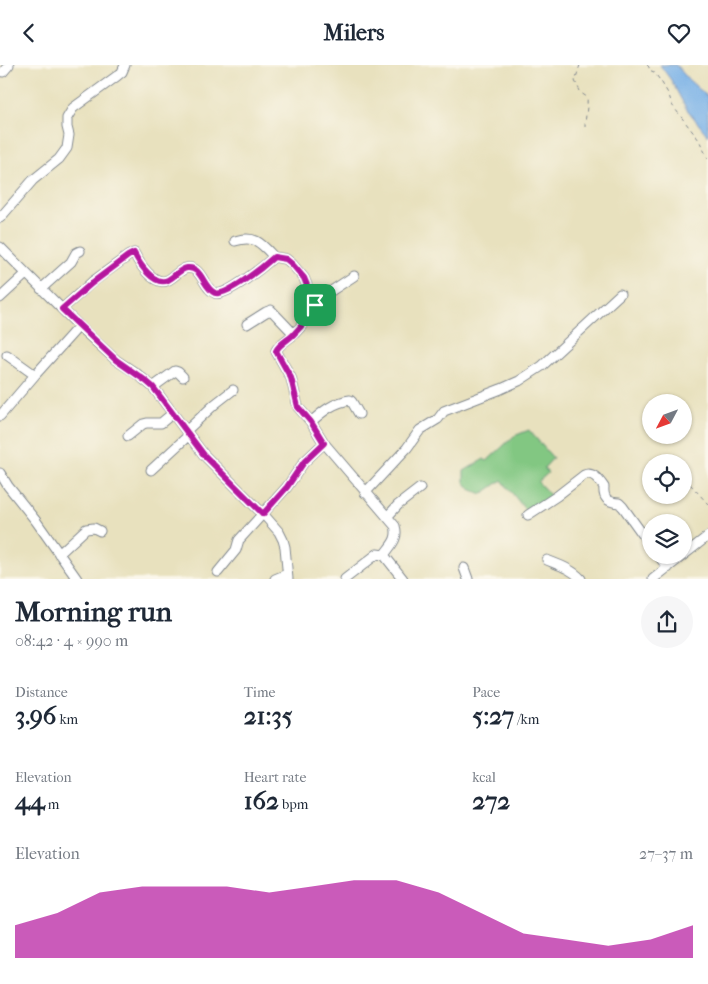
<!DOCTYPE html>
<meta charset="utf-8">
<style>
body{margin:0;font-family:"IM FELL French Canon",serif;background:#f6f6f7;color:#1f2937;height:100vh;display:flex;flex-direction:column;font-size:19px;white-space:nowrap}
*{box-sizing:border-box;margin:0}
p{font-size:16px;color:#747a83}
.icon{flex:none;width:28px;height:28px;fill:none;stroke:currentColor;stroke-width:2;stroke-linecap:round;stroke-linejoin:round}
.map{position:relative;height:514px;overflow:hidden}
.drawer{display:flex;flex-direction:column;background:#fff;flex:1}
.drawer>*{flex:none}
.needle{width:32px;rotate:229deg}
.tools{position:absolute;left:642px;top:329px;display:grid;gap:10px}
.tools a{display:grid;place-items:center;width:50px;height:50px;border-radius:50%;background:#fff;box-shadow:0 1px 4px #0004;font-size:25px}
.pin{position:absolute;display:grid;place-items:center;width:42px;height:42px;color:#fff;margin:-21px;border-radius:10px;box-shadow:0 2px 8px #0006}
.round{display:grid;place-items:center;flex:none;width:52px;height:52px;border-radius:26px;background:#f6f6f7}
.summary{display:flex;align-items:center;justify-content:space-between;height:85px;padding:0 15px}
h1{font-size:28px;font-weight:700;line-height:38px}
.stats{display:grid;grid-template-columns:repeat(3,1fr);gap:8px;height:85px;padding:5px 15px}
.stats div{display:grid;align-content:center}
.stats b{font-size:25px;font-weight:700}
.stats small{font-size:14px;font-weight:400}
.stats p{font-size:14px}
.chart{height:140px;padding:10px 15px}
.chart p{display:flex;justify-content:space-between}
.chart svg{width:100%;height:90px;margin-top:5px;fill:#b5179e;opacity:.7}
header{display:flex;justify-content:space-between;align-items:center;height:65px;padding:0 15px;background:#fff;font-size:22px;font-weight:700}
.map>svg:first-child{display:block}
.green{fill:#82c782;stroke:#4e7b70}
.water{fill:#76afe6;stroke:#486fa2}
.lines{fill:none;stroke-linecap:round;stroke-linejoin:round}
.minor-casing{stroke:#82888e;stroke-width:11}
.path{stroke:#82888e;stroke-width:1;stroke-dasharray:4 4;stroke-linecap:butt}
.minor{stroke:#fff;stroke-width:9}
.route-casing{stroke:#fff;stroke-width:10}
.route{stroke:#b5179e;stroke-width:6}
</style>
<header><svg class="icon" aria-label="back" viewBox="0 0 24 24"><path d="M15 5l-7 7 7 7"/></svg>Milers<svg class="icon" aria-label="heart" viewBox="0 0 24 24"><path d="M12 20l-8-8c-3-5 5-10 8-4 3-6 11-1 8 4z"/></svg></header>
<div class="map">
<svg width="708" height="514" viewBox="0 0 708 514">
<rect width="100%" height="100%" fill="#fbf7ec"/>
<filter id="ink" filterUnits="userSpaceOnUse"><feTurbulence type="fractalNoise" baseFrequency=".02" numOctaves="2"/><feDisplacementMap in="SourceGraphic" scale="10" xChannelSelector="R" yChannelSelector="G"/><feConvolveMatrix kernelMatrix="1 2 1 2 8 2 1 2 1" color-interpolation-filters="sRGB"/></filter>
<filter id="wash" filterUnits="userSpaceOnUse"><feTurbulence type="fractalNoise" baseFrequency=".0096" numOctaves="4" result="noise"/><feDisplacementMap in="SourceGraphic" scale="20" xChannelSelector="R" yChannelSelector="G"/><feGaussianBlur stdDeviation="1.12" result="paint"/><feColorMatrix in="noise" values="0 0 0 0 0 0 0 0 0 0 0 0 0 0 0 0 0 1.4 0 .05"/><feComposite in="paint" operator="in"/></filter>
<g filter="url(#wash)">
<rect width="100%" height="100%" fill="#e8e1be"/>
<path class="green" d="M529,365l24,28 -9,10 4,5 -10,9 13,14 -9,8 -16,7 -24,-31 -20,14 -12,-5 -6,-7v-11l20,-12 3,2 27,-25z"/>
<path class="water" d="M660,0h16l13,15 19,17v39l-22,-28 -15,-28z"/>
</g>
<g filter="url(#ink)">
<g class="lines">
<g class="minor-casing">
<path id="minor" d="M3,7l6,-7
M0,153l33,-38 26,-21 8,-11 2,-13 -2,-8v-9l6,-10 44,-32 5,-4 3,-7
M235,176c20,-6 26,2 39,16l12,2 6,5 12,14 11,28c-5,10 -14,21 -22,29 -6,5 -14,9 -17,16l15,27 7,29 13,15 13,21 71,83c4,13 -4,19 -11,29l19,24
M0,182l85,85 31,28 20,13 17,14 51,68 61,61 14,16 4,8 2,7 3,32
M41,224l30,-27 5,-9 4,-2
M0,233l26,-24
M315,241l7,-9 32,-21
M62,244l30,-27 36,-26 6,-3c5,10 20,34 34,27 6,-3 12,-11 19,-12 15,-2 16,20 28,25 11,4 49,-27 59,-36
M247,259l19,-12 5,-2 23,24
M7,290l28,20
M153,322l22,-16 3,1 5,5
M0,351l35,-41 44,-49
M311,357c11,-10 23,-20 39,-22l2,2 7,12
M186,366l29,-27 18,-14
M128,371l15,-12 4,-1h14l12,-10
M151,405l38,-35
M0,408l8,13 28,35 41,58
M365,428l42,-45 13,-18 18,-11 6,-8 57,-22 18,-8 23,-15 78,-72
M528,450l29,-19 27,-21c9,-4 15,5 20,12 -1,11 3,15 15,16l4,4 28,39
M387,452l11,-12 22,-17
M59,489l27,-25 8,-1 6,3
M658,490l10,13
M547,495c12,5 25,9 34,19
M464,503l4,11
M218,507l18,-22 2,-7 1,-3 48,-53 17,-25 20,-19
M275,514l12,-5
M345,514l32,-25 7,1
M653,514l55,-43"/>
</g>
<path class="path" d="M580,0l-5,16 6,12 6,4c1,11 -2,20 -2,30
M647,0l2,2v3l5,2 8,11 7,12 3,10 27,35 9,19
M690,419l18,20"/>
<use href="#minor" class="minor"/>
</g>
</g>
<g class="lines" filter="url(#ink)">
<g class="route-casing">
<path id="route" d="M134,188c5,10 20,34 34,27 6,-3 12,-11 19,-12 15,-2 16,20 28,25 11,4 49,-27 59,-36l12,2 6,5 12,14 11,27c-5,11 -14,22 -22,30 -5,5 -14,9 -17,16l15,27 7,29 13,15 13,21 -20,19 -17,25 -24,27 -59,-59 -51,-68 -7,-6 -30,-21 -54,-51 30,-26 36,-27z"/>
</g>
<use href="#route" class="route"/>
</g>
</svg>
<div class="tools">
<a><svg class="needle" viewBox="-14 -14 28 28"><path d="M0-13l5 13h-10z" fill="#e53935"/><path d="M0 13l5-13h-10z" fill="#747a83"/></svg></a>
<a><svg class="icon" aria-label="locate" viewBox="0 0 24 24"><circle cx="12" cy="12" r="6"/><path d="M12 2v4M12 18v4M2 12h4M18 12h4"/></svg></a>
<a><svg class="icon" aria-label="layers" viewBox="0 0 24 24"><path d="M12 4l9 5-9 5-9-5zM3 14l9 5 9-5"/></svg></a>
</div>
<div class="pin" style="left:315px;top:240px;background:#1e9e55"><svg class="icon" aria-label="arrive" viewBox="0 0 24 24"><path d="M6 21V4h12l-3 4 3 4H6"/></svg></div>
</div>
<section class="drawer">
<div class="summary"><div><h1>Morning run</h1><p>08:42 · 4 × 990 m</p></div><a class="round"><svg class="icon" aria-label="share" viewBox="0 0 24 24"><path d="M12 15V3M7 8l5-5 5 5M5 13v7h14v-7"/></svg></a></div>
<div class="stats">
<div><p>Distance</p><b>3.96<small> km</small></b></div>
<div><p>Time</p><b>21:35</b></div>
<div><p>Pace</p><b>5:27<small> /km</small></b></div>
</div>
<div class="stats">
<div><p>Elevation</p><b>44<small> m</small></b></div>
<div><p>Heart rate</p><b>162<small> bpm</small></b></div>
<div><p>kcal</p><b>272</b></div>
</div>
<div class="chart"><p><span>Elevation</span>27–37 m</p>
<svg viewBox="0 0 160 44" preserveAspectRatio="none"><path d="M0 44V28L10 22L20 12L30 9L40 9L50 9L60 12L70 9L80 6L90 6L100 12L110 22L120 32L130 35L140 38L150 35L160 28V44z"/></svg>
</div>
</section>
